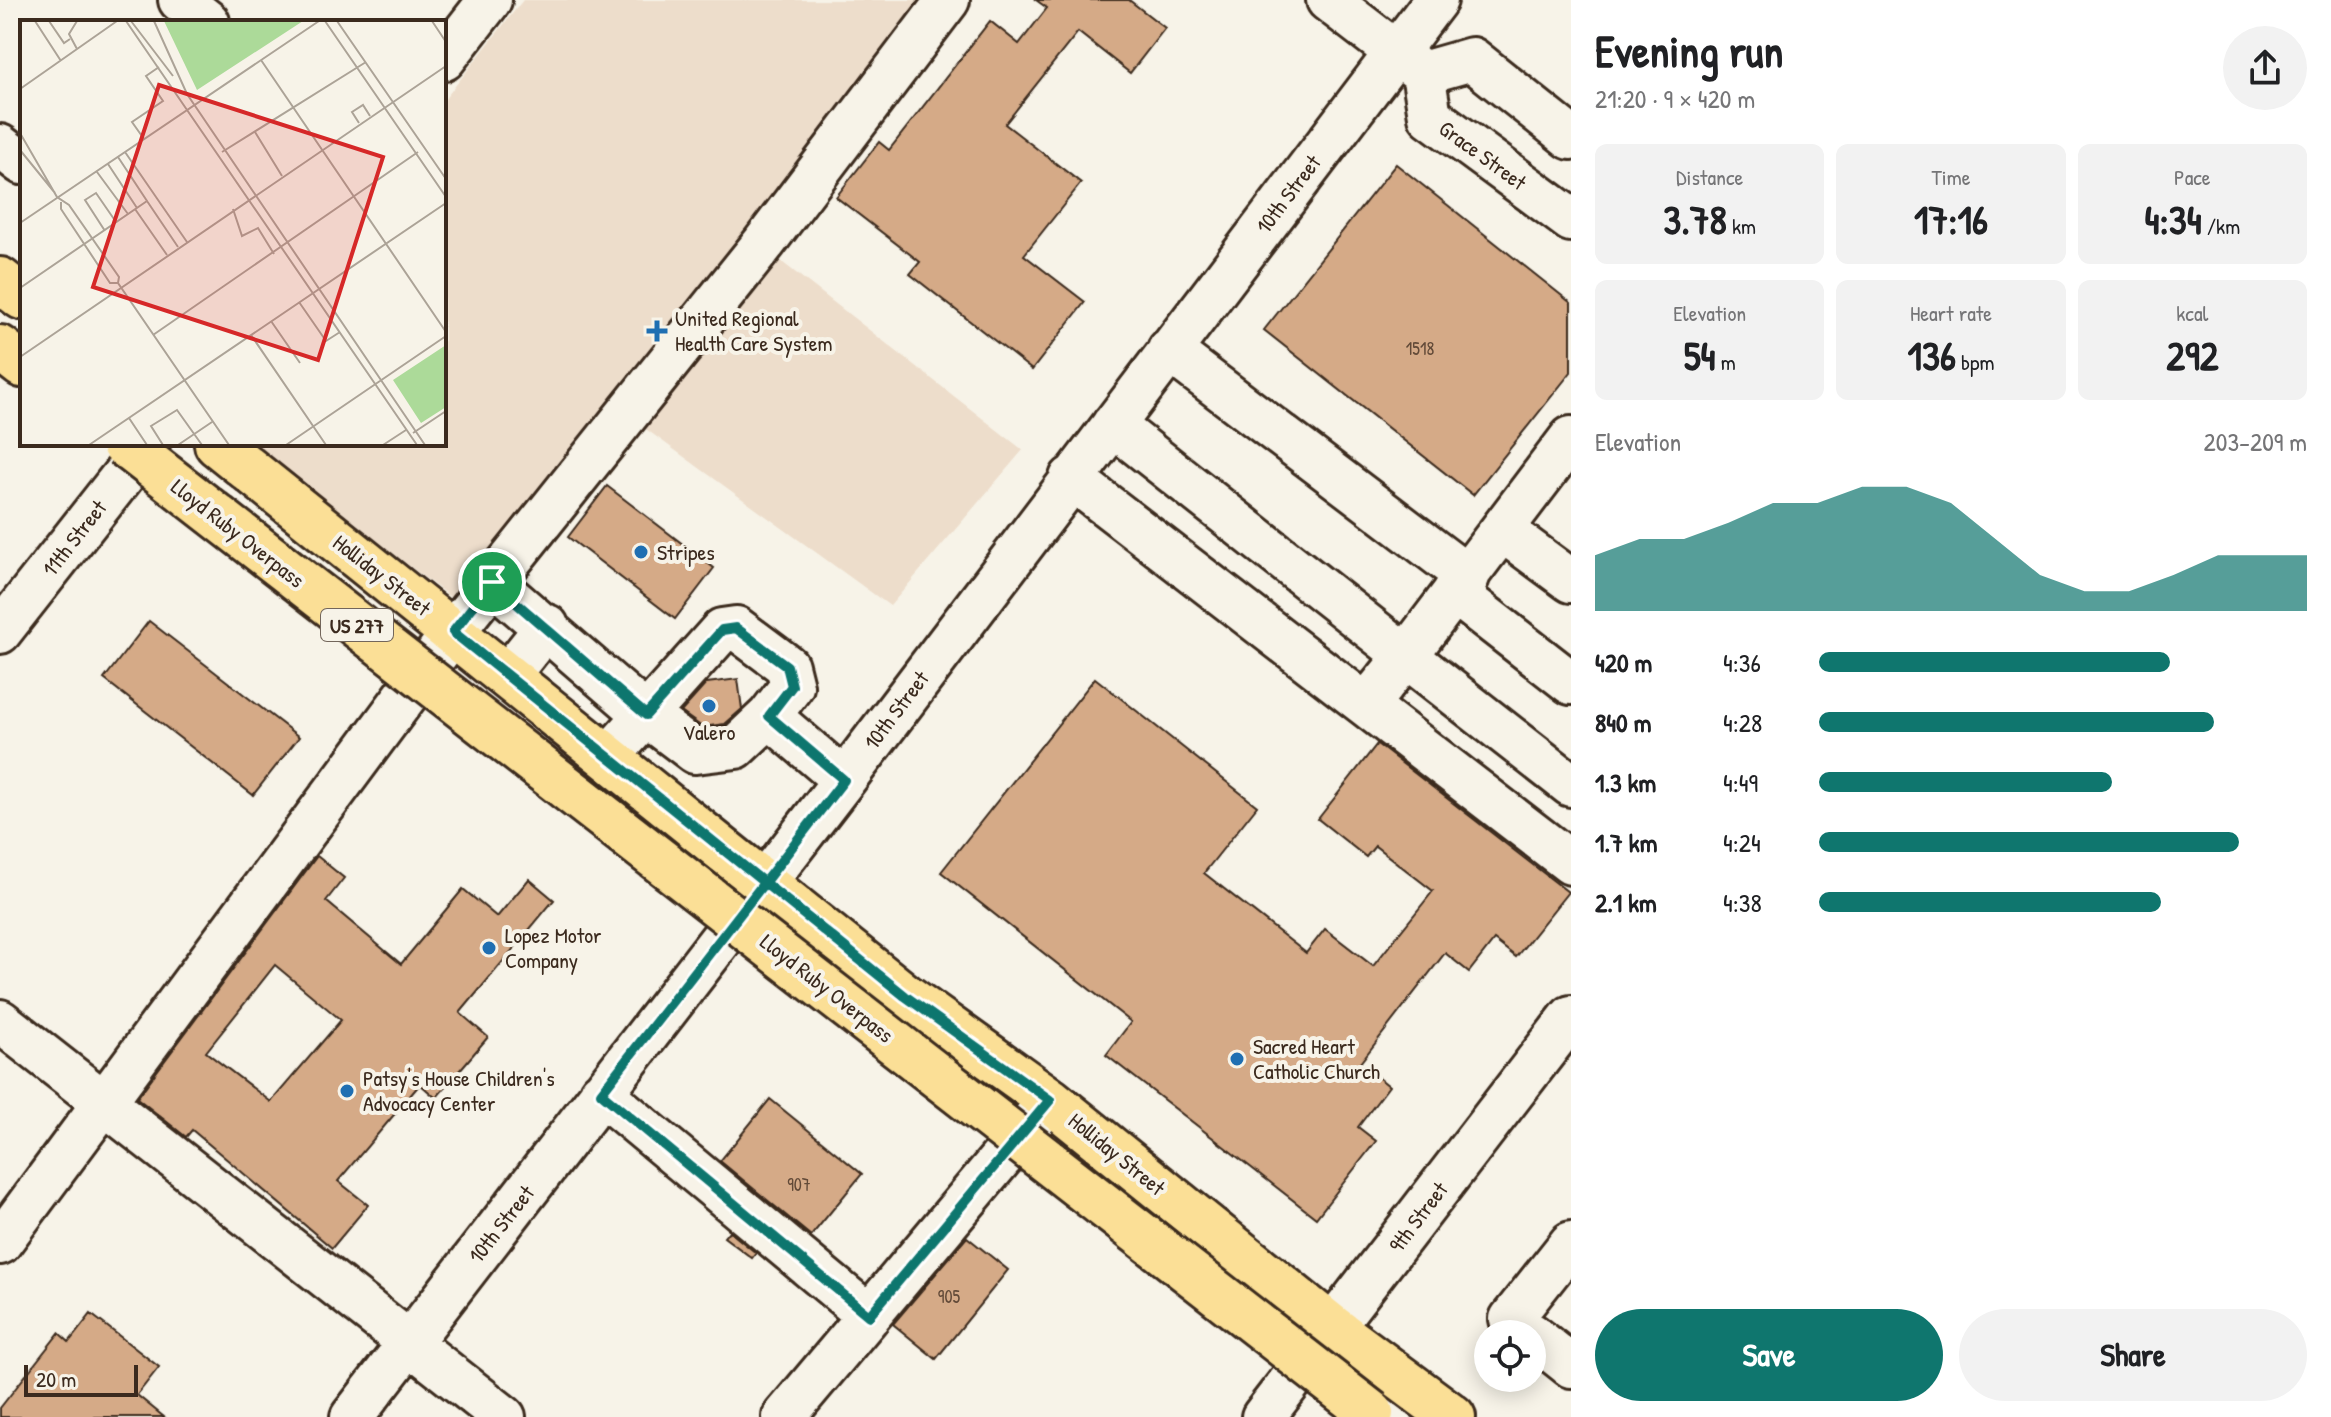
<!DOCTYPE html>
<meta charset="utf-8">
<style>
body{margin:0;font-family:"Patrick Hand",sans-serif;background:#f2f2f2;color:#202124;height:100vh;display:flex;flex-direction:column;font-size:30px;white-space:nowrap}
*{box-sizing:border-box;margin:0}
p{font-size:26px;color:#757577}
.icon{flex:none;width:44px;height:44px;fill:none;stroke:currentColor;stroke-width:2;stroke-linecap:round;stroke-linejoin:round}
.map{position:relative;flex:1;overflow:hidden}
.side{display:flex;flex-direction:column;background:#fff;width:760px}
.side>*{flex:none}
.controls{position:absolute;left:1474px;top:1320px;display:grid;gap:16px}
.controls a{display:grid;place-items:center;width:72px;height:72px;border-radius:50%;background:#fff;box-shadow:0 4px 20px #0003;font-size:40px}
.scale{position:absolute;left:24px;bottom:20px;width:114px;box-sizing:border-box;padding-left:8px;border:4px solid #3b2a1e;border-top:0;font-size:22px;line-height:28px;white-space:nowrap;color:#3b2a1e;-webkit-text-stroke:6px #f7f3e8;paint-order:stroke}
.pin{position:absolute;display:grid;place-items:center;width:68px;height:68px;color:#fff;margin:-34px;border:4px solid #fff;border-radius:50%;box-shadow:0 2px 8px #0007}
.round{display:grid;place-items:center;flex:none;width:84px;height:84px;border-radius:42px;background:#f2f2f2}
.overview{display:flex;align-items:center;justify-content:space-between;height:136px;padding:0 24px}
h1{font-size:44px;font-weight:800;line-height:60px}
.stats{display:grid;grid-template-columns:repeat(3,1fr);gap:12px;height:136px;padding:8px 24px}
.stats div{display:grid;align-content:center;border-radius:12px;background:#f2f2f2;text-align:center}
.stats b{font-size:40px;font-weight:800}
.stats small{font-size:22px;font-weight:400}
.stats p{font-size:22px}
.chart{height:224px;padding:16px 24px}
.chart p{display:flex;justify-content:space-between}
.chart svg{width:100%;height:144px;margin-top:8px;fill:#0f766e;opacity:.7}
.cta{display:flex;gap:16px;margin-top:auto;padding:16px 24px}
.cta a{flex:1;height:92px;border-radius:48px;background:#0f766e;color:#fff;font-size:32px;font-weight:800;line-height:92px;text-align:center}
.cta a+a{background:#f2f2f2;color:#202124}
ul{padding:0 24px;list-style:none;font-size:26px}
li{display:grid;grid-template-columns:128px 96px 1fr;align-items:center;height:60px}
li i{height:20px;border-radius:10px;background:#0f766e}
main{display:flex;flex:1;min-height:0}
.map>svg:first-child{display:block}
.built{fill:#edddcb}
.building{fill:#d5aa87;stroke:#3b2a1e;stroke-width:2;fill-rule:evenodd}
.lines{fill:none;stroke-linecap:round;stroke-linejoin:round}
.minor-casing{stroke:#3b2a1e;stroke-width:48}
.major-casing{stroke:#3b2a1e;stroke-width:50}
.highway-casing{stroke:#3b2a1e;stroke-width:50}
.minor{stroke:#f7f3e8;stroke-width:42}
.major{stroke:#fbdf96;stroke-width:44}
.highway{stroke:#fbdf96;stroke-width:44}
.highway-bridge-casing{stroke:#3b2a1e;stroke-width:50;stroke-linecap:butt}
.highway-bridge{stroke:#fbdf96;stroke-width:44}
.route-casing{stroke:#fff;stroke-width:16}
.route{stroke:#0f766e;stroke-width:10}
.poi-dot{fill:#1f6fb2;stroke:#f7f3e8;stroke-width:3}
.labels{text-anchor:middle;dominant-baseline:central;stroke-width:8;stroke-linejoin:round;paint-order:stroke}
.number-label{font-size:18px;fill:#624a38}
.shield{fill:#f7f3e8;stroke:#73665b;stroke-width:2}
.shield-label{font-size:20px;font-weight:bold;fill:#3b2a1e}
.street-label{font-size:22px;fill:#3b2a1e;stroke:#f7f3e8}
.poi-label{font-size:22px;fill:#3b2a1e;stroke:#f7f3e8;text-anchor:start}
.inset-road{fill:none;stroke:#aca397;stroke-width:2}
.view{fill:#d62828;fill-opacity:0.15;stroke:#d62828;stroke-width:4}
.inset-edge{fill:none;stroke:#3b2a1e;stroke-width:4}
</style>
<main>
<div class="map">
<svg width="1571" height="1417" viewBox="0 0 1571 1417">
<rect width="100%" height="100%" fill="#f7f3e8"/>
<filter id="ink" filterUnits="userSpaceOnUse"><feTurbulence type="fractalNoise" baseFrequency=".0125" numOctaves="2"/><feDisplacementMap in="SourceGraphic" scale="16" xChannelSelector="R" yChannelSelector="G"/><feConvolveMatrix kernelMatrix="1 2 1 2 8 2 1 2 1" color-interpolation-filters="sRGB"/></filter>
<g filter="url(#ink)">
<path class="built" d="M523,0h429l-188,248 259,202 -133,156 -265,-192 -158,196 -217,-166h194v-344z"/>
<path class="building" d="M1036,0h93l36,28 -35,45 -52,-41 -73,92 76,59 -57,72 61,47 -53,68 -122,-96 10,-12 -84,-65 43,-55 10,8 101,-129 29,23 28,-36z
M1396,164l175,139v69l-98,123 -209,-165z
M607,486l107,82 -39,51 -107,-82z
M149,621l150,116 -46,58 -149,-116z
M1095,678l162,128 -53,67 102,80 19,-24 48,37 60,-75 -58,-45 -9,11 -48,-38 59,-75 191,148 -52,65 -22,-17 -25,32 -24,-19 -85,110 29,23 -31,41 18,14 -60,77 -210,-163 25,-33 -190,-150z
M738,679l4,30 -17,15 -23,3 -21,-15 26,-29z
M317,856l27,22 -18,23 75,63 62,-75 34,28 32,-38 25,21 -94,113 28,24 -52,61 -16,-14 -82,97 30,24 -36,43 -140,-118 -6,7 -49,-39zM275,965l66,55 -70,82 -65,-50z
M770,1099l92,75 -51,62 -91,-75z
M729,1231l27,22 -4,5 -28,-21z
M967,1237l41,33 -72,89 -43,-35z
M91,1314l68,53 -22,28 27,22h-164v-9l59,-75 10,9z"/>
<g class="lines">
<g class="minor-casing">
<path id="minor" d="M180,0l28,22
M1328,0l95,73 7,43 141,104
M444,59l46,-59
M1423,73l49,-14 99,79
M0,146l22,17
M1169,350l299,227
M1113,425l293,231 -40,49
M1571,438l-165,218 165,129
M1071,478l500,385
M1502,530l69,51
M492,582l154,133 76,-85 14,-2 51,38 5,20 -23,30 75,64
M1454,592l117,91
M0,632l148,-188
M508,675l39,-49
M609,756l37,-41 49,37 41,-5 33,-31
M0,1021l504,396
M601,1093l268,223
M0,1243l453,-611 311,-389 184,-243
M1530,1334l-19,-15 60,-76
M1532,1335l39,31
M352,1417l492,-637 592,-780
M784,1417l266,-317
M1263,1417l308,-400"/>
</g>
<g class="major-casing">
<path id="major" d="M0,280l22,17
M217,444l688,552 145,104 283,228 120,89"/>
</g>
<g class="highway-casing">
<path id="highway" d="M0,348l22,17"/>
</g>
<use href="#minor" class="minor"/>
<use href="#major" class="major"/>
<use href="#highway" class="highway"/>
<g class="highway-bridge-casing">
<path id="highway-bridge" d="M124,444l1247,969"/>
</g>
<use href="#highway-bridge" class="highway-bridge"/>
</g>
</g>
<g class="lines" filter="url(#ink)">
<g class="route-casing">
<path id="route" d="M492,582l-39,50 452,364 145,104 -181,216 -268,-223 243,-313 -75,-64 23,-30 -5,-20 -51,-38 -14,2 -76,85 -154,-133"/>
</g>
<use href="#route" class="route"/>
</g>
<g class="poi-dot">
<path d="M653 319h8v8h8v8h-8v8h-8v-8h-8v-8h8z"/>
<circle cx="641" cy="552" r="8"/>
<circle cx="709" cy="706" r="8"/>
<circle cx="489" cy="948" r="8"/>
<circle cx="1237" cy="1059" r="8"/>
<circle cx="347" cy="1091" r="8"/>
</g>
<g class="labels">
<g class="number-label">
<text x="1420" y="348">1518</text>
<text x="799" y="1184">907</text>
<text x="949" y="1296">905</text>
</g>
<rect class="shield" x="321" y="609" width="72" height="32" rx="6"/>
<g class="shield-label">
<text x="357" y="625">US 277</text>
</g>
<g class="street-label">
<text transform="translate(1483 155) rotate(36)">Grace Street</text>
<text transform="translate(1288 194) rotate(-53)">10th Street</text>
<text transform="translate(238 533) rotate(38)">Lloyd Ruby Overpass</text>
<text transform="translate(74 538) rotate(-52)">11th Street</text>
<text transform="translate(382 575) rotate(38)">Holliday Street</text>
<text transform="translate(896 710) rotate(-53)">10th Street</text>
<text transform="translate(827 988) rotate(38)">Lloyd Ruby Overpass</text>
<text transform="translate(1117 1154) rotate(39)">Holliday Street</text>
<text transform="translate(1418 1217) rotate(-53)">9th Street</text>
<text transform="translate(501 1224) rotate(-52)">10th Street</text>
</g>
<g class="poi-label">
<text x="675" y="318">United Regional<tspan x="675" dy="25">Health Care System</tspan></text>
<text x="657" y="552">Stripes</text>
<text x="709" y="732" text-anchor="middle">Valero</text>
<text x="505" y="935">Lopez Motor<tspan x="505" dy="25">Company</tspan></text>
<text x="1253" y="1046">Sacred Heart<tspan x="1253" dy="25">Catholic Church</tspan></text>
<text x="363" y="1078">Patsy's House Children's<tspan x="363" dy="25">Advocacy Center</tspan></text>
</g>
</g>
<g transform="translate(20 20)">
<rect width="426" height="426" fill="#f7f3e8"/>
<path d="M144,1h139l-106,69zM426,325v62l-25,16 -28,-43z" fill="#acda99"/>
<path class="inset-road" d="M15,1l26,40M29,1l15,22 6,-4M57,1l-8,13 8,15M106,1l291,424M111,1l42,55M134,1l33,73 238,351M305,1l121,176M317,1l109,158M412,1l14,21M241,40l185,272M0,69l97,-68M339,103l-7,-11 11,-7 7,11M235,112l27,44M0,113l37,64 12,8 50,72 -1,6 111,162M124,119l-12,-17 31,-21 -17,-25 13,-9M0,130l35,43M105,132l62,90M202,132l144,-90M88,144l29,44M77,152l31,42M127,181l31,46M41,182v7l49,74h8M115,189l32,46M213,189l9,27 16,-8 16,26M0,203l299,-202M85,211l-20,-31 11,-7 20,29M0,268l127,-87 -29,-44M279,282l27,39 14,-9M251,301l29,42M133,315l265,-183M231,315l75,110M0,337l426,-291M109,398l18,27M393,413l33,-22M69,425l357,-242M143,425l-12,-19 26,-16 25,35M158,425l34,-23M266,425l160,-109M363,425l23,-15"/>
<path class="view" d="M139,65l224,72 -65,203 -225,-73z"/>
<rect width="426" height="426" class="inset-edge"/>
</g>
</svg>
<div class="controls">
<a><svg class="icon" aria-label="locate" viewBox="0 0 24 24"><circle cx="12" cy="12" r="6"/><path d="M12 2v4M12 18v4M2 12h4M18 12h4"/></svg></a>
</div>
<div class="scale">20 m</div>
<div class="pin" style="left:492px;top:582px;background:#1e9e55"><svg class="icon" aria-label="arrive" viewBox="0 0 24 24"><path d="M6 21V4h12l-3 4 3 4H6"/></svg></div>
</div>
<section class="side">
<div class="overview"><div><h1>Evening run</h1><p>21:20 · 9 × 420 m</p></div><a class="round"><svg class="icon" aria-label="share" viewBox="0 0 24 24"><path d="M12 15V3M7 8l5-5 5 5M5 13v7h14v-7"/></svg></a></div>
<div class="stats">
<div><p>Distance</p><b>3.78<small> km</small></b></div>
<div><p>Time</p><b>17:16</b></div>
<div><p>Pace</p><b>4:34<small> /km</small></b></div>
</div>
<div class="stats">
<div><p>Elevation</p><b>54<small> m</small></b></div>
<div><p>Heart rate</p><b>136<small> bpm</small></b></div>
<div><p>kcal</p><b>292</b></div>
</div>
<div class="chart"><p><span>Elevation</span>203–209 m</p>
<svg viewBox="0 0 160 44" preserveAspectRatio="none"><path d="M0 44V27L10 22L20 22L30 17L40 11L50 11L60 6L70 6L80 11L90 22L100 33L110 38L120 38L130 33L140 27L150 27L160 27V44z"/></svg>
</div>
<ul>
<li><b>420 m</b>4:36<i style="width:72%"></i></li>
<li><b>840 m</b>4:28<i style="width:81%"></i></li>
<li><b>1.3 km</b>4:49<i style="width:60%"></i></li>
<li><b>1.7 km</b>4:24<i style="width:86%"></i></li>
<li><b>2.1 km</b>4:38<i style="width:70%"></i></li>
</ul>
<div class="cta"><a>Save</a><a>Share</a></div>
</section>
</main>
